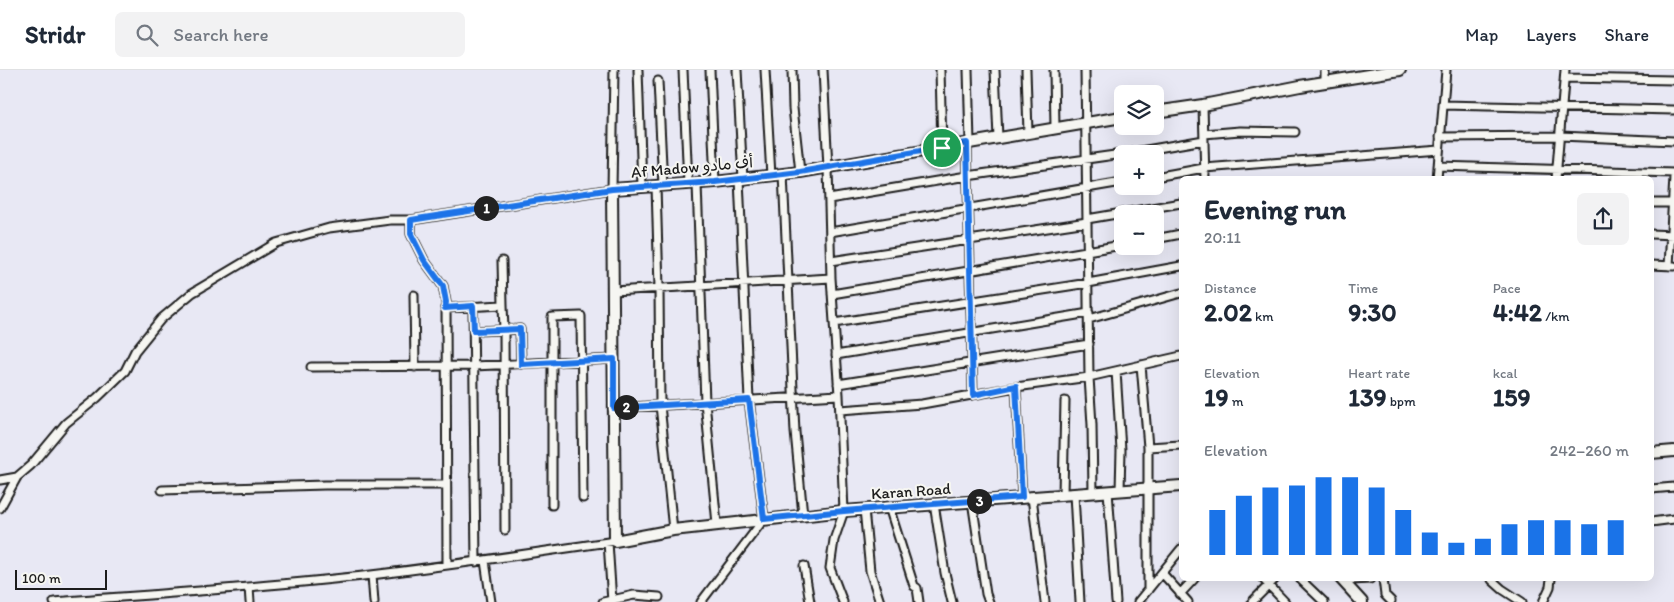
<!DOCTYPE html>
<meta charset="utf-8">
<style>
body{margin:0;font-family:Itim,"Playpen Sans Arabic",sans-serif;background:#f2f2f3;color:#1f2937;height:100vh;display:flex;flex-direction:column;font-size:19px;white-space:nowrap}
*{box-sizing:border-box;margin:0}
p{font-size:16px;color:#747a83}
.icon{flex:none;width:28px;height:28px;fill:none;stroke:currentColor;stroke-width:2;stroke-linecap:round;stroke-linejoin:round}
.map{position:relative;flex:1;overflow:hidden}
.sheet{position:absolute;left:1179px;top:106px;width:475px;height:405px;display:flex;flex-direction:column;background:#fff;border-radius:8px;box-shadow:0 5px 20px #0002}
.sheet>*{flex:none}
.fabs{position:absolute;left:1114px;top:15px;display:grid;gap:10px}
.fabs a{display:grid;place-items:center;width:50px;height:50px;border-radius:8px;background:#fff;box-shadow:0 5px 20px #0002;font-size:25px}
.scale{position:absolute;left:15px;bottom:12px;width:92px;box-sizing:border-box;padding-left:5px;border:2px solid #1c1c1c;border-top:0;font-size:14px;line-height:18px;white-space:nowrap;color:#1c1c1c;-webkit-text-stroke:4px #f6f6f2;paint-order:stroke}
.pin{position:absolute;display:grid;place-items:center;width:42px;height:42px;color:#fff;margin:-21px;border:2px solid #fff;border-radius:50%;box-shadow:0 1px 5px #0007}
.km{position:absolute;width:25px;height:25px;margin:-12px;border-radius:50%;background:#222;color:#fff;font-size:14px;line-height:25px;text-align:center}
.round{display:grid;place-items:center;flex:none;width:52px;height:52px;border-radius:8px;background:#f2f2f3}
.head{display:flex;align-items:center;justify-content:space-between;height:85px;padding:0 25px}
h1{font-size:28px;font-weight:700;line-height:38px}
.stats{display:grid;grid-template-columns:repeat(3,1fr);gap:8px;height:85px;padding:5px 25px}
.stats div{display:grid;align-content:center}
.stats b{font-size:25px;font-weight:700}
.stats small{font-size:14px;font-weight:400}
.stats p{font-size:14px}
.chart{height:140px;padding:10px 25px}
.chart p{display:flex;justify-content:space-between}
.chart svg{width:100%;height:90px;margin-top:5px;stroke:#1a73e8;stroke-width:6}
header{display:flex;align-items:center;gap:30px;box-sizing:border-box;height:70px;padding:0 25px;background:#fff;border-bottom:1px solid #e0e1e3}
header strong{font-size:24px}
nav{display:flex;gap:28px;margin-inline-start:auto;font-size:18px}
.search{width:350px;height:45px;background:#f2f2f3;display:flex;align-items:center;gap:12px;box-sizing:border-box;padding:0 18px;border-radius:8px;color:#747a83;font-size:19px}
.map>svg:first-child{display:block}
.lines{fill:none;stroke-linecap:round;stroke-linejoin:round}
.street-casing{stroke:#1c1c1c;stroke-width:11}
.secondary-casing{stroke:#1c1c1c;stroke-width:14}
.street{stroke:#f6f6f2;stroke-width:7}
.secondary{stroke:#f6f6f2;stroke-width:10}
.route-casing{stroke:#fff;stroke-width:10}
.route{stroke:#1a73e8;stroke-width:6}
.labels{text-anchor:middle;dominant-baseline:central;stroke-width:4;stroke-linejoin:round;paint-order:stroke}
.street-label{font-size:16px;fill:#1c1c1c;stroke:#f6f6f2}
</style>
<header>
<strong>Stridr</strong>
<div class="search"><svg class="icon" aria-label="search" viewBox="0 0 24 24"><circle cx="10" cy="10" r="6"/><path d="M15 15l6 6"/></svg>Search here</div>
<nav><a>Map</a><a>Layers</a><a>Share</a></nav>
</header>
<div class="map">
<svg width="1674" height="532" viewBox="0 0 1674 532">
<rect width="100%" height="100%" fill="#e8e8f4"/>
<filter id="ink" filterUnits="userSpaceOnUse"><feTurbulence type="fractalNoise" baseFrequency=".02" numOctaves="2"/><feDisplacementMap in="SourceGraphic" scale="10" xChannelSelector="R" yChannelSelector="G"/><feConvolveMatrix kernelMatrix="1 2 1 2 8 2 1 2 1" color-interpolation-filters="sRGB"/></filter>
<g filter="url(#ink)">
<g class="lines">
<g class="street-casing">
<path id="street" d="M638,0l4,117
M683,0l5,114
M710,0l5,112
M737,0l6,109
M765,0l6,106
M792,0l1,38 7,64
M823,0l5,98 3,110 8,117 5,116 -10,29 -4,28 13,34
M940,0l2,78
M968,0l2,73
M995,0l3,68
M1026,0l2,63
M1054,0l1,58
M1085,0l4,307 3,48 1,67
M1325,0v12
M1565,8l109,2
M658,11l5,105
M1203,35l2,74
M1443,35l231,5
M1204,64l36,-3 55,1
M1440,67l120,-1 114,5
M967,73l6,252
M1123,84l81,-14
M1438,96l236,7
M783,104l12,258 8,83
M1155,107l49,-9 235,-18
M1437,109l9,-109
M1556,109l9,-109
M697,114l8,218 12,122
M656,116l3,102 1,117 13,125
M829,129l138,-23 155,-22
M1651,133h22
M1087,149l94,-16
M411,150v14l13,26 19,26 3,16 1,263
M830,162l292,-50
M1651,164l23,1
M1155,169l26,-5
M502,191l1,44
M831,191l256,-39
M1651,195l23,1
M1669,196l5,-89
M613,221l218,-13
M832,224l290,-49
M414,225l1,72
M473,237l3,255
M445,238l58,-3 1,25 16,-1 1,35
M1089,249l92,-26
M834,253l254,-40 93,-17
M474,261l30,-1 1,200
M836,285l253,-42
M1141,295l7,82
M311,297l163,-1 140,-7
M1116,301l5,79 -1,40
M838,314l251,-40
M1016,317l6,110
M614,338l225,-13
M840,340l82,-6 94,-17 73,-10 92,-21
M0,410l17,-3
M1651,419l23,-2
M162,420l163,-5h121
M1108,421l8,111
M1063,424l2,-93
M1074,424l6,108
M1032,427l13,105
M972,431l14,93 3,8
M934,434l11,69 7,29
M552,435v-188l29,-1 2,182
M889,437l25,79 3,2 2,14
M0,438l17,-31 14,-12 35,-42 31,-25 28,-27 10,-20 26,-32 31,-26 84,-50 53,-15 61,-8h21l201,-31 2,-119
M864,439l6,62 10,31
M1651,452l23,-3
M608,472l4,60
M485,491l6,41
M804,496l6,36
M1162,503l26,29
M372,505l2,27
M1263,509l22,23
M1300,509l24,23
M1383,509l2,16 6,6
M1492,510l10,9 20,13
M1345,513l7,-3 18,-1
M249,517l1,15
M1148,520v-143l33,-2
M1180,524l14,-15
M54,532c106,-8 212,-15 317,-27 82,-10 163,-22 244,-34
M603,532l31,-7 25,2
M701,532l63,-83 -15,-119 -10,-221
M1138,532l43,-53
M1252,532l23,-23
M1543,532l7,-15 1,-8"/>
</g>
<g class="secondary-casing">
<path id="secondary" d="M1155,42l48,-7 97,-19 100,-16
M1122,47l-322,55 -85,10 -103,7 3,352 58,-11 171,-19 337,-25
M1651,383l23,-2
M1341,509l21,23"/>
</g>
<use href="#street" class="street"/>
<use href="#secondary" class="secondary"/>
</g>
</g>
<g class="lines" filter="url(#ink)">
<g class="route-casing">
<path id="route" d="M967,73l6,252 43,-9 6,111 -178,14 -80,8 -15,-119 -135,8v-49l-93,5 -1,-35 -46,2 -1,-25 -28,2 1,-6 -3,-16 -19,-26 -13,-26v-14l25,-4 176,-27 103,-7 85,-10z"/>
</g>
<use href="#route" class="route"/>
</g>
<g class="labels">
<g class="street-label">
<text transform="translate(692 97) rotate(-5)">Af Madow أف مادو</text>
<text transform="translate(911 421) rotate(-4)">Karan Road</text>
</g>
</g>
</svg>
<div class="fabs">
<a><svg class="icon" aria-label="layers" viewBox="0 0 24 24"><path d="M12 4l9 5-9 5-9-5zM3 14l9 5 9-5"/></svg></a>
<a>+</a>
<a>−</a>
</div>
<div class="scale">100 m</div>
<div class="pin" style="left:942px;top:78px;background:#1e9e55"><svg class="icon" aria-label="arrive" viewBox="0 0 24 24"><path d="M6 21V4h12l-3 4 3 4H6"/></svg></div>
<b class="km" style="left:486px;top:138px">1</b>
<b class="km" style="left:626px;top:337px">2</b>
<b class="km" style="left:979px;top:431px">3</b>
<section class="sheet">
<div class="head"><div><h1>Evening run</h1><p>20:11</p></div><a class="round"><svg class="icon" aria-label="share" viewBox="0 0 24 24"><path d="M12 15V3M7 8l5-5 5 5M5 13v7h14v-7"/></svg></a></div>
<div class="stats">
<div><p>Distance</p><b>2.02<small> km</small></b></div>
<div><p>Time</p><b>9:30</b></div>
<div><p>Pace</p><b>4:42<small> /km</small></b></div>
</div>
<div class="stats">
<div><p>Elevation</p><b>19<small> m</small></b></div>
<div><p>Heart rate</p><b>139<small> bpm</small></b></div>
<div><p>kcal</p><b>159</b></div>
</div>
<div class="chart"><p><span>Elevation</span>242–260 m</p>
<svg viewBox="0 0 160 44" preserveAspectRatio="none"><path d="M5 44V22M15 44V15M25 44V11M35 44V10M45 44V6M55 44V6M65 44V11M75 44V22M85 44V33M95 44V38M105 44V36M115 44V29M125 44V27M135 44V27M145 44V29M155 44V27"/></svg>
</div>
</section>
</div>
